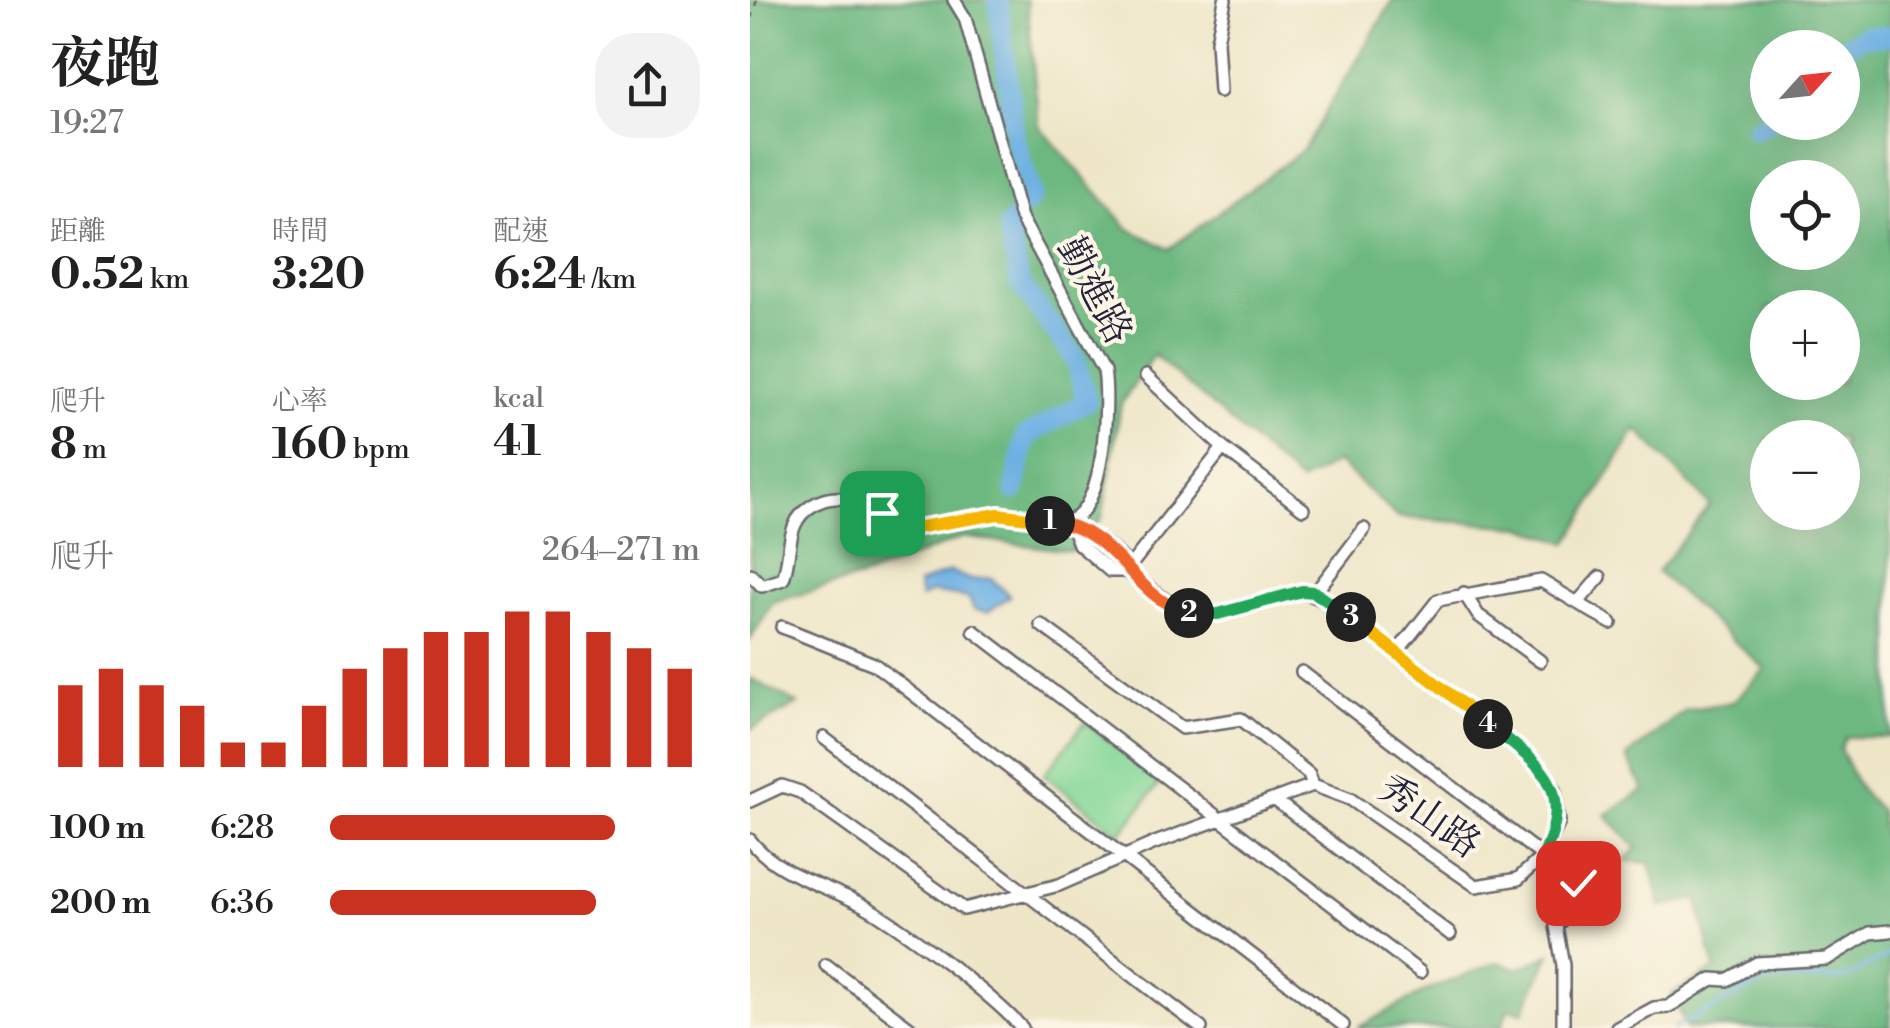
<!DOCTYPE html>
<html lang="zh-TW">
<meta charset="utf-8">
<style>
body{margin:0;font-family:"Libre Bodoni","Noto Serif TC",serif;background:#f2f2f2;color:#222;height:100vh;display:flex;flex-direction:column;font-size:38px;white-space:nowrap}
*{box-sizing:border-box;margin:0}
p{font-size:32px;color:#767676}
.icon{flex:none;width:55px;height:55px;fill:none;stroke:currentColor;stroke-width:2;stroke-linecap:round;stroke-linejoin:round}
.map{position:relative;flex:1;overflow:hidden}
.drawer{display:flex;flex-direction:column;background:#fff;width:750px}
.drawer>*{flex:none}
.needle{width:65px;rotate:63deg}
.tools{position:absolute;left:1000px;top:30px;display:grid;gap:20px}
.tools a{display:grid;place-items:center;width:110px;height:110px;border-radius:50%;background:#fff;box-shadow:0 10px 40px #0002;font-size:50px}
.pin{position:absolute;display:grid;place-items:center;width:85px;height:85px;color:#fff;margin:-42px;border-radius:20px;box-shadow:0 5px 15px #0006}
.km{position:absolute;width:50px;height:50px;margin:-25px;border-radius:50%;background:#222;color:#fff;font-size:28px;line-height:50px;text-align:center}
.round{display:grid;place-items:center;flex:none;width:105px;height:105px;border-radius:40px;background:#f2f2f2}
.overview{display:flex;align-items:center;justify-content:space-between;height:170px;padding:0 50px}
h1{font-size:55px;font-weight:700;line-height:75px}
.figures{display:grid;grid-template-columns:repeat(3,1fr);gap:15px;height:170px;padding:10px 50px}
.figures div{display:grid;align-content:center}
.figures b{font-size:42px;font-weight:700}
.figures small{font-size:28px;font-weight:400}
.figures p{font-size:28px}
.chart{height:280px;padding:20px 50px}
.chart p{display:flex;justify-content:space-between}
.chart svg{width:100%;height:180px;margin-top:10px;stroke:#c8321e;stroke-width:6}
ul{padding:0 50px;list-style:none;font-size:32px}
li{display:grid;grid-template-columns:160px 120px 1fr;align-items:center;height:75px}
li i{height:25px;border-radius:12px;background:#c8321e}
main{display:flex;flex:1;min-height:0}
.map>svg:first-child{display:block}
.green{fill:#87d898;stroke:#547d6a;stroke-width:2.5}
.forest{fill:#6db880;stroke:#486d5e;stroke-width:2.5;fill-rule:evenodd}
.water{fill:#6eb1e3;stroke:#486a8f;stroke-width:2.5}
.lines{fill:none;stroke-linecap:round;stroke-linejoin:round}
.stream{stroke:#6eb1e3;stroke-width:4}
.river{stroke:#6eb1e3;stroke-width:20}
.minor-casing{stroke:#69676c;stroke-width:16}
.path{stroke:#69676c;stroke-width:2.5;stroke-dasharray:8 8;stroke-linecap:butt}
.minor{stroke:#fff;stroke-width:11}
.split-1-casing{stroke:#fff;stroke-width:20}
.split-2-casing{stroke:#fff;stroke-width:20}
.split-3-casing{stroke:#fff;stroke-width:20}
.split-4-casing{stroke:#fff;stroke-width:20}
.split-5-casing{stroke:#fff;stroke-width:20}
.split-1{stroke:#f5b400;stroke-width:12}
.split-2{stroke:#f0652b;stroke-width:12}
.split-3{stroke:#22a559;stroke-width:12}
.split-4{stroke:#f5b400;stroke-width:12}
.split-5{stroke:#22a559;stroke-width:12}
.labels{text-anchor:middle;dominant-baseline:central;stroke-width:8;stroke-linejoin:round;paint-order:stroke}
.street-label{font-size:38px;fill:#22223b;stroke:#fcf5e5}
</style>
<main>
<section class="drawer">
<div class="overview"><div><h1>夜跑</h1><p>19:27</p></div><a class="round"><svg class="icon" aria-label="share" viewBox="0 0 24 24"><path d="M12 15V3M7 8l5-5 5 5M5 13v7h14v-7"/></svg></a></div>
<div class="figures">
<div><p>距離</p><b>0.52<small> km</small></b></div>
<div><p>時間</p><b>3:20</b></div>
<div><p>配速</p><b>6:24<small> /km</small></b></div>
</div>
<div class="figures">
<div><p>爬升</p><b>8<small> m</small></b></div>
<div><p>心率</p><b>160<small> bpm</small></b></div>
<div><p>kcal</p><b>41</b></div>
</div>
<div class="chart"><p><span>爬升</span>264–271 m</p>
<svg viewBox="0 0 160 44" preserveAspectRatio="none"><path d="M5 44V24M15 44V20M25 44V24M35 44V29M45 44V38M55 44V38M65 44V29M75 44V20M85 44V15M95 44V11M105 44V11M115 44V6M125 44V6M135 44V11M145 44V15M155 44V20"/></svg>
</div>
<ul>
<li><b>100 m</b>6:28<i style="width:77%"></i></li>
<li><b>200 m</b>6:36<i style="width:72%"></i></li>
</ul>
</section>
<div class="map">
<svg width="1140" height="1028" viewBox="0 0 1140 1028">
<rect width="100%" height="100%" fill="#fcf5e5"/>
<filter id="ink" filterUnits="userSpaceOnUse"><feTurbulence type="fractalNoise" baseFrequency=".01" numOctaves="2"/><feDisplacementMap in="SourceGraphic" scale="20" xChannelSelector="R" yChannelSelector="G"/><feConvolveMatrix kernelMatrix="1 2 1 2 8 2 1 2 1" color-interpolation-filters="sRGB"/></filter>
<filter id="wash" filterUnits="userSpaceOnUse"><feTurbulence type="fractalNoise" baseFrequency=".0048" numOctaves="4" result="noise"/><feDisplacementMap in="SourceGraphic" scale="40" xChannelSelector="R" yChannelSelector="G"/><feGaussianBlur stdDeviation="2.25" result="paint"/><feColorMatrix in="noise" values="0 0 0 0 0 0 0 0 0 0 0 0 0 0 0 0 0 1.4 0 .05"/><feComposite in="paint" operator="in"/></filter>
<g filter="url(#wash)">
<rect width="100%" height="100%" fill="#eee6c7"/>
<path class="green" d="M335,722l76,59 -41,53 -76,-59z"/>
<path class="forest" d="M0,0h277l12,126 90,103 40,20 134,-99 90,-150h497v737h-44l-6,12 19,39 21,23 10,76v141h-204l-14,-34 43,-25 -18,-70 -36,7 -11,-43 -25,-2 12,-13 -31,-33 38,-25 -17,-33 58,-47 48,-8 32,-33 -108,-97 53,-67 -74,-76 -68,114 -46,-16 -125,-10 -59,-55 -38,20 -146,-127 -33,49 -19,114 -31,33 -108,-14 -100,40 -90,25 -23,38zM1018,48h74v74h-74zM1018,178h74v74h-74zM1018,308h74v74h-74zM1018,438h74v74h-74z
M0,678l48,26 -48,26z
M800,954l-27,58 -15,-3 -7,19h-144l69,-37 72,-29 20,7z"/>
<path class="water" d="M200,571l20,9 21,-2 19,18 -22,16 -14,-2 -5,-12 -37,-6 -11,6 -3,-14z"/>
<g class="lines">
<path class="stream" d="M924,1028l97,-49h74l45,-25"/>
<path class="river" d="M248,0l17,140 17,56 -6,8
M1092,48l22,-12h26
M1006,129l13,-7
M262,222l-4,6 12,55 55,75 12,43 -62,36 -10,53"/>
</g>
</g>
<g filter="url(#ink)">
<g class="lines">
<g class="minor-casing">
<path id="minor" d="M470,91l-3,-50 8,-41
M396,376l77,72 80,61
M320,521l9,23 31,27h16
M376,571l97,-123
M0,574l12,12 21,-7c10,-28 1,-57 30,-74 37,-23 64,17 99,22 26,4 55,-12 83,-13 22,0 54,14 75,7 35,-12 39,-120 34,-150l-83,-153 -56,-200 -11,-18
M565,593l49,-64
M714,593l14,22 62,46
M828,602l22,-25
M291,625l141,103 59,-9 68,55 4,11
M32,627l92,37 469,361
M224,631l446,341
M647,652l41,-52 103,-19 70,42
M552,672l276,211 3,14 -25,29 7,39v63
M74,738l377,290
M525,800l175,134
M0,801l32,-15 18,6 164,117 95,-24 96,-42 158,-58 37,14 126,87 42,-7 26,-24 15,-33 -4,-33 -21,-28 -200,-157 -32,-13 -99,26 -21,-5 -56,-41 -4,-13 -15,-13 -37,-24
M0,840c28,37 82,46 120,69 42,26 119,83 152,119
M76,965l84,63
M867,1028l37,-20 14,-1 44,-28 15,1 30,-17 70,-4 43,-26 20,-2"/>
</g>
<path class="path" d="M0,21l7,-21"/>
<use href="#minor" class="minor"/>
</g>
</g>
<g class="lines" filter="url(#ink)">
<g class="split-1-casing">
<path id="split-1" d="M132,513l33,15 83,-14 52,7"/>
</g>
<g class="split-2-casing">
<path id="split-2" d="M300,521c72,9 78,75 139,92"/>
</g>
<g class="split-3-casing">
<path id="split-3" d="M439,613l29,1 84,-23 12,1 37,25"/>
</g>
<g class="split-4-casing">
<path id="split-4" d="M601,617l137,107"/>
</g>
<g class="split-5-casing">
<path id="split-5" d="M738,724c52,42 87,60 56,131l34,28"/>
</g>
<use href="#split-1" class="split-1"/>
<use href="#split-2" class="split-2"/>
<use href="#split-3" class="split-3"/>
<use href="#split-4" class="split-4"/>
<use href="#split-5" class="split-5"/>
</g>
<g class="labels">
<g class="street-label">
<text transform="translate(344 291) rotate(62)">勤進路</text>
<text transform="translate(679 817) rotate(35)">秀山路</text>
</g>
</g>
</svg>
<div class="tools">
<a><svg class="needle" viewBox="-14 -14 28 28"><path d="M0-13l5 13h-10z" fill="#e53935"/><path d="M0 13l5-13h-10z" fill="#767676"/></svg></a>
<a><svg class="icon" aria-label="locate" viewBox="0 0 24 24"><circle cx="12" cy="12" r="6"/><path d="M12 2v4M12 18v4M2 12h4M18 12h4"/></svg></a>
<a>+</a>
<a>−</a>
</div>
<div class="pin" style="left:132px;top:513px;background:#1e9e55"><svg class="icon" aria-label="arrive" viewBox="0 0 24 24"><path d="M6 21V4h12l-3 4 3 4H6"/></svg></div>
<div class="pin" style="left:828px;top:883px;background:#d93025"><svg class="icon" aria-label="check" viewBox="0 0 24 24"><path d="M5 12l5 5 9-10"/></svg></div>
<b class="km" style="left:300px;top:521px">1</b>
<b class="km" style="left:439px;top:613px">2</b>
<b class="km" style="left:601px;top:617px">3</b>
<b class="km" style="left:738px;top:724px">4</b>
</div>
</main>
